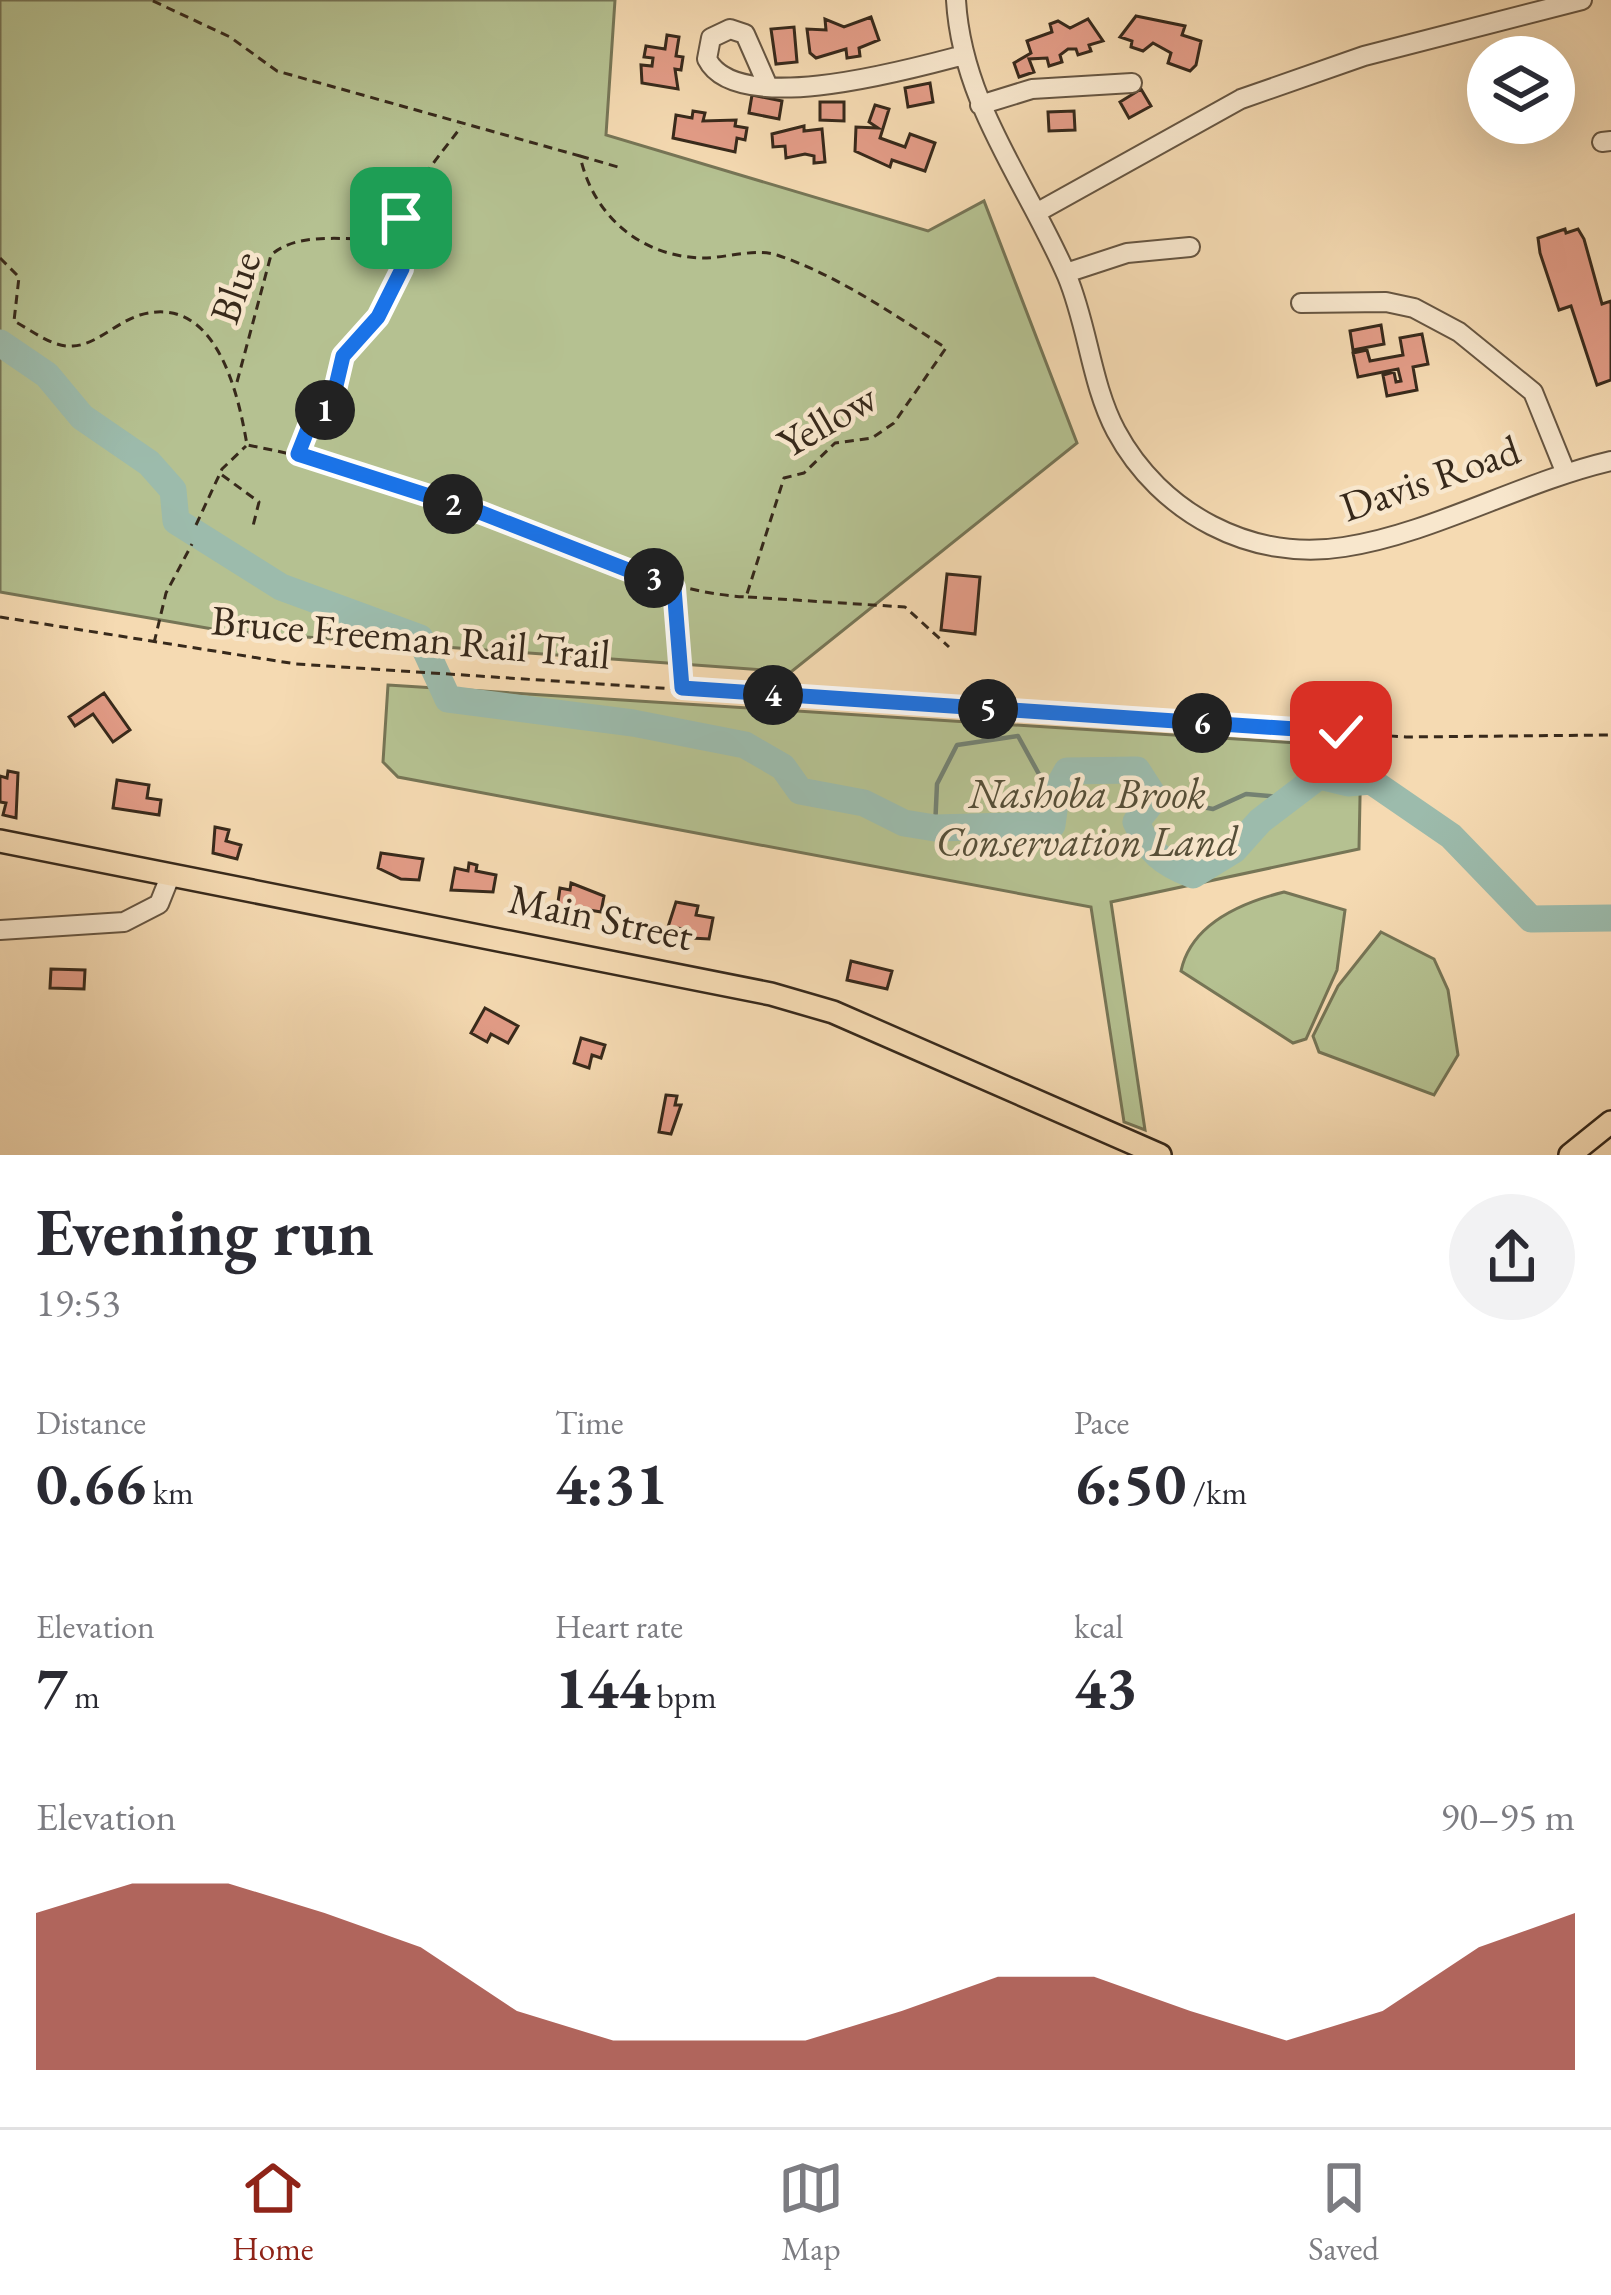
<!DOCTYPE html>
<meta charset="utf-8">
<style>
body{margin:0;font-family:"EB Garamond",serif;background:#f2f2f3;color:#2b2b33;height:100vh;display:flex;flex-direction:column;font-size:45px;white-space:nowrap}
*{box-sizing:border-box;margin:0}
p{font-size:39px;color:#7c7c81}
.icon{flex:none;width:66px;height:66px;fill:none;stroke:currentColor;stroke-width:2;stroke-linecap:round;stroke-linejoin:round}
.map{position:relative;height:1155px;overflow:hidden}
.drawer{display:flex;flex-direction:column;background:#fff;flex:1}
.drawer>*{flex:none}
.tools{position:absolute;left:1467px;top:36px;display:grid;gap:24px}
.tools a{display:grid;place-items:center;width:108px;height:108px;border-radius:50%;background:#fff;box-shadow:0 12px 48px #0002;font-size:60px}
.pin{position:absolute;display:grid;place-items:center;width:102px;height:102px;color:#fff;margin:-51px;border-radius:24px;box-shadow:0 6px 18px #0006}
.km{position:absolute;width:60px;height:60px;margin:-30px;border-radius:50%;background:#222;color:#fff;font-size:33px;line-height:60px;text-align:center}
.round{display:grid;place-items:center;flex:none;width:126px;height:126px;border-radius:63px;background:#f2f2f3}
.summary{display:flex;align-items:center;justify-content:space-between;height:204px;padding:0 36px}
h1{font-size:66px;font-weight:700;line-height:90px}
.metrics{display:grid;grid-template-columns:repeat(3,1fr);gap:18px;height:204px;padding:12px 36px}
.metrics div{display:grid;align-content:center}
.metrics b{font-size:60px;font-weight:700}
.metrics small{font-size:33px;font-weight:400}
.metrics p{font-size:33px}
.chart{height:336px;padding:24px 36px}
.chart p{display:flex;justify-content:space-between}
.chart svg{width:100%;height:216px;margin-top:12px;fill:#8f2418;opacity:.7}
.menu{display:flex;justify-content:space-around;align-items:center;height:168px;border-top:3px solid #e1e1e2;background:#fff;font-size:33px;color:#7c7c81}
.menu a{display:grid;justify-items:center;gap:6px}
.menu .current{color:#8f2418}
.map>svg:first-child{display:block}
.green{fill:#b5c191;stroke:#767556;stroke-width:3}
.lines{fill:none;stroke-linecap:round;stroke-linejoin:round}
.stream{stroke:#748172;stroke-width:4.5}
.river{stroke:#9cbbac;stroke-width:27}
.building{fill:#e39c87;stroke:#37291b;stroke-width:3}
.minor-casing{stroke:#665541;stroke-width:22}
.major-casing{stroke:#37291b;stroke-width:26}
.path{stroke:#37291b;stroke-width:3;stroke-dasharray:9 6;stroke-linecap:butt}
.minor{stroke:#f8e7cd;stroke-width:18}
.major{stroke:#f5dab2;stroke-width:21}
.route-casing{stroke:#fff;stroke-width:24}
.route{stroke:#1a73e8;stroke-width:15}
.labels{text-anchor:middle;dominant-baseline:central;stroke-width:9;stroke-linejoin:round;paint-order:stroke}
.street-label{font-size:42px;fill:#37291b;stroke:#f8e7cd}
.park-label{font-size:42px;font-style:italic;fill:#564f38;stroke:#f8e7cd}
</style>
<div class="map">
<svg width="1611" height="1155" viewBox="0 0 1611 1155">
<rect width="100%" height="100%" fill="#f5dab2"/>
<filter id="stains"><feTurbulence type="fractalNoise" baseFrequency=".00167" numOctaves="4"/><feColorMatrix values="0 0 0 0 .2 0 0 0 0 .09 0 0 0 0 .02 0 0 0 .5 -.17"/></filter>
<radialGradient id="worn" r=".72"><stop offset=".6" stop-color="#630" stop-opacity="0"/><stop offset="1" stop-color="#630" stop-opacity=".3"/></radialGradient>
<path class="green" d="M0,0h615l-9,135 322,96 56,-30 93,242 -286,229 -567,-41 -224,-39z
M388,685l973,62 -2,102 -248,53 34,228 -21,-8 -33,-215 -693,-130 -15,-15z
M1284,892l61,18 -8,60 -31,69 -13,4 -112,-72c10,-47 59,-68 103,-79z
M1381,932l53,27 14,31 10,65 -24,40 -115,-43 -6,-16 25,-50z"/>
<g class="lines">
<path class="stream" d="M1155,798l58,11 33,-15 44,4
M935,828l2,-44 20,-39 61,-9 22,40 17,13"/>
<path class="river" d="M0,343l47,32 35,42 67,46 24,27 3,31 105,66 139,51 28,61 185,24 112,22 38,22 17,24 64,12 40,20 31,5 117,-3 5,-36 10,-18 70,-1 18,28 -19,24c13,30 26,41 57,53l41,-25 26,-29 59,-45 29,7 23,-2 80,55 80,83 80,-1"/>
</g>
<path class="building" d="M1136,16l49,10 -3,9 19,6 -5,24 -6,6 -22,-8 3,-10 -18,-10 -10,8 -12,-4 1,-6 -12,-4z
M871,17l8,23 -20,8 1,8 -13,2 -1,-9 -30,9 -6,-5 -3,-24 19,1 -1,-11 19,8z
M1088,19l15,22 -14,4 2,6 -13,4 -2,-6h-8l-8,6 2,7 -13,4 -2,-8 -18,1 5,13 -15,5 -5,-14 17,-10 -4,-12 25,-9 -2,-8 8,-3 12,7z
M794,27l3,35 -21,2 -5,-35z
M667,35l12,2 -3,19 7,1 -2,13 -6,-1 3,20 -36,-6 -1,-18 11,1 1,-8 -9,-1 2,-11 19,3z
M930,83l3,19 -25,5 -3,-19z
M1141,89l10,17 -22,12 -9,-16z
M752,95l30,6 -3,18 -30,-6z
M820,102h24v19l-24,-1z
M875,105l14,4 -9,29 25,9 5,-13 25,9 -10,28 -33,-11 -2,7 -35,-16 1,-24 22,1 -9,-6z
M693,111l12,2 -2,8 33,-1 -1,6 12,2 -2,12 -8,-2 -2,14 -62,-14 3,-23 16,3z
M1074,111l1,19 -26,1 -1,-19z
M804,126v5l18,-2 3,33 -11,1v-7l-9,-2 -19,4 -1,-12 -12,1 -1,-13z
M1565,229l1,4 12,-4 6,10 18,65 9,-3v79l-14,5 -26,-79 -12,4 -19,-57 -2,-15z
M1381,325l3,19 -31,6 -3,-19z
M1422,334l6,30 -15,3 4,23 -30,6 -4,-21 11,-3 2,10 5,-1 -3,-12 -40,8 -5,-24 14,-3 3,11 33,-6 -3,-17z
M947,574l33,3 -5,57 -34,-4z
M104,693l26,37 -17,12 -20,-28 -18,12 -6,-9z
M8,771l10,2 -2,45 -13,-3 3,-12 -6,-1v-26l7,2z
M117,780l32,5 -2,13 14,2 -2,15 -46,-7z
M215,827l14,3 -3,11 15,4 -4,14 -24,-6z
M381,853l42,6 -4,21 -18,-1 -23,-11z
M469,863l8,2 -1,6 20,4 -3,17 -42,-2 4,-22 13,3z
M571,883l33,13 -3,16 -17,-3 -9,6 -18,-6 3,-21 10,2z
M676,902l22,4 -2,9 17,3 -4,21 -18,-1 -7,-9 -16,-2z
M851,961l41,10 -5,18 -40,-9z
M51,969l34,1 -1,19 -34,-1z
M485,1008l33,18 -10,17 -17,-9 -4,8 -16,-9z
M581,1038l24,7 -4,13 -9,-3 -3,13 -15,-5z
M666,1095l11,1 -2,9h6l-10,29 -12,-2z"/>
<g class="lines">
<g class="minor-casing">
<path id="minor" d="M956,0c6,104 71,183 111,276 21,50 24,108 49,155 44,82 135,131 228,116 87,-13 177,-65 267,-86
M767,84l-22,-50 -15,-5 -19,9 -4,21c30,60 207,9 257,-4
M980,105l52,-16 100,-6
M1602,142l9,-1
M1036,213l205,-114 123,-43 218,-56
M1066,273l61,-20 63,-6
M1301,303l85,-1 28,6 45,24 74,60 32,79
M0,930l124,-8 35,-18 12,-30"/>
</g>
<g class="major-casing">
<path id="major" d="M0,841l771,153 62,18 327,143
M1570,1155l41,-33"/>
</g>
<path class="path" d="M580,156l38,11
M0,258l19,19 -5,44c17,9 39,27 59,25 23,-1 44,-24 67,-31 75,-22 98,76 107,130 98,18 196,54 290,89 68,26 135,59 209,63l38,-119 20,-5 31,-30 37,-5 22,-15 52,-75c-53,-34 -109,-73 -169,-93 -22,-7 -51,3 -74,3 -62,-1 -110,-42 -123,-102l-303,-85 -47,-34 -79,-37
M237,382l34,-127c32,-28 88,-10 128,-19 5,-41 38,-77 62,-109
M298,454c8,-19 19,-30 29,-48 10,-16 9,-37 18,-53 29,-47 60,-51 54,-115
M222,475l37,27 -6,24
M196,525l26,-56 24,-23
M674,590l9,97
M748,597l157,10 44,40
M0,617l296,47 1110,73 205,-2
M154,643l12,-50 26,-49"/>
<use href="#minor" class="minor"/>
<use href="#major" class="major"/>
</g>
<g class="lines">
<g class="route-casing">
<path id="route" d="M401,218l1,51 -24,48 -35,39 -8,34 -26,36 -11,28 184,59 192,75 8,100 659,44"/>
</g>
<use href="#route" class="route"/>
</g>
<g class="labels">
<g class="street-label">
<text transform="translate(235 287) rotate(-70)">Blue</text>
<text transform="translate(827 420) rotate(-30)">Yellow</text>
<text transform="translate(1430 478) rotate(-19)">Davis Road</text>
<text transform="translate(411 637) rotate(5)">Bruce Freeman Rail Trail</text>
<text transform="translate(601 917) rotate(12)">Main Street</text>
</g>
<g class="park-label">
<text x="1087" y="793">Nashoba Brook<tspan x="1087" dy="48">Conservation Land</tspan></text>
</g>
</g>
<rect width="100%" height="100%" filter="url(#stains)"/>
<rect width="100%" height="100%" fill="url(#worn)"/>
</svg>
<div class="tools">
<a><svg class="icon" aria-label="layers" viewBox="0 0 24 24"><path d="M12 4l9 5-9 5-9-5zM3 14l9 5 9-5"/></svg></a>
</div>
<div class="pin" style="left:401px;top:218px;background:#1e9e55"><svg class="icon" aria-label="arrive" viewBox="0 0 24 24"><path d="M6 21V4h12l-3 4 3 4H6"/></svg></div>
<div class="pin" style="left:1341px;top:732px;background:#d93025"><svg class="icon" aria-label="check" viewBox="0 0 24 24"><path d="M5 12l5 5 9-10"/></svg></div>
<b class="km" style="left:325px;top:410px">1</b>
<b class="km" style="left:453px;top:504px">2</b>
<b class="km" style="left:654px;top:578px">3</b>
<b class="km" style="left:773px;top:695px">4</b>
<b class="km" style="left:988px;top:709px">5</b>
<b class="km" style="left:1202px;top:723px">6</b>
</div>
<section class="drawer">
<div class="summary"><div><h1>Evening run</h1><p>19:53</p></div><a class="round"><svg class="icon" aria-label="share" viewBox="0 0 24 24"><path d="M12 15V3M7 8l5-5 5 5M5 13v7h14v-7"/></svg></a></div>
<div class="metrics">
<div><p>Distance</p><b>0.66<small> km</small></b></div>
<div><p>Time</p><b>4:31</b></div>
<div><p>Pace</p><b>6:50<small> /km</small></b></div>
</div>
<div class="metrics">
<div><p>Elevation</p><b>7<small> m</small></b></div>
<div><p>Heart rate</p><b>144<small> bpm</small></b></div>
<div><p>kcal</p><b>43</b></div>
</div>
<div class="chart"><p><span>Elevation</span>90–95 m</p>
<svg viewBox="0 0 160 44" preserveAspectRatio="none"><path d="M0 44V12L10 6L20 6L30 12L40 19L50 32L60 38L70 38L80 38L90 32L100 25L110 25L120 32L130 38L140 32L150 19L160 12V44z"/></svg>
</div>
</section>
<nav class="menu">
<a class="current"><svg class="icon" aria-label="home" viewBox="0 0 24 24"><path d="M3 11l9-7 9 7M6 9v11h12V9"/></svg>Home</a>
<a><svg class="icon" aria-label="map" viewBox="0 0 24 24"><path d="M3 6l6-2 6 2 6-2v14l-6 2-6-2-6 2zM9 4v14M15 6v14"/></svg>Map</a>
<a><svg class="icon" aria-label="saved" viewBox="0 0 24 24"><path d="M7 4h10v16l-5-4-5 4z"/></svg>Saved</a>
</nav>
